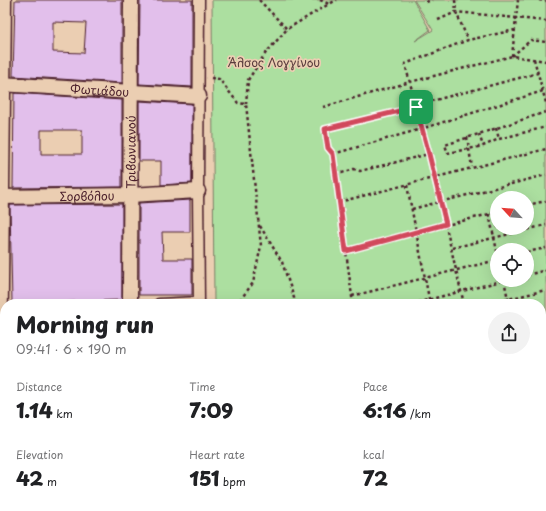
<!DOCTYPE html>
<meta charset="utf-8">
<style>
body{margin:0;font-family:"Playpen Sans",sans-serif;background:#f2f2f2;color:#202124;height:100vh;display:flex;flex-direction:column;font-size:15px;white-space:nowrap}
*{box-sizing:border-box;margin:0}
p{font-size:13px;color:#757577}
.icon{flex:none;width:22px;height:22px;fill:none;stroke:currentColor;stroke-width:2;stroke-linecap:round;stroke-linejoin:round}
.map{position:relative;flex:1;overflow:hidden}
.drawer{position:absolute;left:0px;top:299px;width:546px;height:212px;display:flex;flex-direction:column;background:#fff;border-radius:16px 16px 0 0;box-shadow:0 4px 16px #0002}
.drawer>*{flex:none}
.needle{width:26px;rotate:296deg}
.buttons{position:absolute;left:490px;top:191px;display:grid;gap:8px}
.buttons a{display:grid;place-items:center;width:44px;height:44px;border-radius:50%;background:#fff;box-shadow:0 4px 16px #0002;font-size:20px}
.pin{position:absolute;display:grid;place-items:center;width:34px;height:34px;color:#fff;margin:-17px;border-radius:8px;box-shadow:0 2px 6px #0006}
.round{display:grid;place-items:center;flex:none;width:42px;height:42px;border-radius:21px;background:#f2f2f2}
.headline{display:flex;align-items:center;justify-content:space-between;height:68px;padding:0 16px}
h1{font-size:22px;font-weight:800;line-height:30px}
.stats{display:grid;grid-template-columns:repeat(3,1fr);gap:6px;height:68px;padding:4px 16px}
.stats div{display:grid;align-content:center}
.stats b{font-size:20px;font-weight:800}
.stats small{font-size:11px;font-weight:400}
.stats p{font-size:11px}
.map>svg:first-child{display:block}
.green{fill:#acdfa0;stroke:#7b7f66;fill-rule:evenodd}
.building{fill:#e2bfeb;stroke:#4a1f2b;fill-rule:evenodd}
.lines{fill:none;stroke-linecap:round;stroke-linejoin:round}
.service-casing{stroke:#4a1f2b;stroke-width:10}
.pedestrian-casing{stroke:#4a1f2b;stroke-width:13}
.minor-casing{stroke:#4a1f2b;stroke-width:17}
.path{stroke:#4a1f2b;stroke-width:2.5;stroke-dasharray:3 3;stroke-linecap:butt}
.service{stroke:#ebceb2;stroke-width:7}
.pedestrian{stroke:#ebceb2;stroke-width:10}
.minor{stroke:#ebceb2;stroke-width:14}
.route-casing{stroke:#fff;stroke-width:8}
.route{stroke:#d1495b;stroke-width:5}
.labels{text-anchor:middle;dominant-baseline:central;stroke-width:3.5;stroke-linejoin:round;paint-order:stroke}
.park-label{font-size:12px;fill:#593c3d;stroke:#ebceb2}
.street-label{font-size:12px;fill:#4a1f2b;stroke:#ebceb2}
</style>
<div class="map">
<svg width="546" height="511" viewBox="0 0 546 511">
<rect width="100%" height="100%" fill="#ebceb2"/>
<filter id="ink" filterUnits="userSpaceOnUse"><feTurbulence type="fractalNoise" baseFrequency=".025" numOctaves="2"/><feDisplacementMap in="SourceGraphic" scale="8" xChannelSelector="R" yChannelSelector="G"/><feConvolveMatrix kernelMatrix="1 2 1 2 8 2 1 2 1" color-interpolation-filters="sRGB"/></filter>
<g filter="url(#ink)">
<path class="green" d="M212,0h201l17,30 -15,11 18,-11 -19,-30h132v511h-289v-5h284v-202h-327zM497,198h30v30h-30zM497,250h30v30h-30z
M161,506l69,1v4h-69z"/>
<path class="building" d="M15,0h107v83l-109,-7zM53,22l33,1 -2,30 -31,-1z
M140,0h52v87l-53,-3z
M14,93l108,7v87l-109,1zM41,130h41v24h-41z
M139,101l53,3v79l-31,2v-24h-22z
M190,200v32h-28l1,27h29v36h-53v-92z
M122,204v96l-110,3 -2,-98z"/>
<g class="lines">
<g class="service-casing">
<path id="service" d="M237,511v-5"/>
</g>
<g class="pedestrian-casing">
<path id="pedestrian" d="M159,304l40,-2
M199,304l-1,-113 1,-191"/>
</g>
<g class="minor-casing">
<g id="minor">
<path id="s1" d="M0,84l199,12"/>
<path id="s2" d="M0,197l130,-2 68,-4"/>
<path id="s3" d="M130,304l1,-304"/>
<path d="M0,378l4,-378"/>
<path d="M0,426h5"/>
<path d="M129,511v-5"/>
</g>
</g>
<path class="path" d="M259,0l28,29
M320,0l9,4 8,-4
M455,0l1,12 12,28
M539,0l7,1
M426,2l6,-2
M438,20l18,-8 90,9
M512,56l6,-56
M512,56l19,-16 15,2
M534,59l12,44
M211,78l8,1 19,24 8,1 15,142 -8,37 -16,21
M246,104l2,-24 17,-26 22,-25 42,-25
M323,107l87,-25 102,-26 34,5
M546,112l-101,33 3,8 35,-7 16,-7 47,-12
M496,128l3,11
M479,134l4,12
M467,137l5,30
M333,154l88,-25 122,-38
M336,175l18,-6 6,2 69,-17
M407,185l23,119
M339,202l207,-53
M527,205l19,-4
M412,209l134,-34
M489,214l8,37
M260,226l22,36 12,36v6
M452,248l94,-23
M346,251l151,-39
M527,252l19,-4
M527,275l19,-5
M504,280l5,24
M352,296l145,-36
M353,304l-20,-150 -5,-6 -3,-19 213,-56
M412,304l93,-24
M464,304l-35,-150 -24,-90 63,-24 47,-10
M487,304l59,-14
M541,321l5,-1
M541,348l5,-1
M541,372l5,-1
M541,411l5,-3
M541,447h5
M541,464l5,-1
M541,488l5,-1
M504,506l1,5"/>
<use href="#service" class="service"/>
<use href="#pedestrian" class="pedestrian"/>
<use href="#minor" class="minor"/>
</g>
</g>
<g class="lines" filter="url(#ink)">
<g class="route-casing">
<path id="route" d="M416,107l13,47 17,70 -100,27 -13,-97 -5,-6 -3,-19z"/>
</g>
<use href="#route" class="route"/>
</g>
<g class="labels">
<g class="park-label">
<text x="274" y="62">Άλσος Λογγίνου</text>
</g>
<g class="street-label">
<text stroke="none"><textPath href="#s1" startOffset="100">Φωτιάδου</textPath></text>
<text stroke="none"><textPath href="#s3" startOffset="152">Τριβωνιανού</textPath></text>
<text stroke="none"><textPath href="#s2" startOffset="87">Σορβόλου</textPath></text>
</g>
</g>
</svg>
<div class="buttons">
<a><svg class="needle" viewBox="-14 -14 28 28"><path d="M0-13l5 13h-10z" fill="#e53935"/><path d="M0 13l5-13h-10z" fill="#757577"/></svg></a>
<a><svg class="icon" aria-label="locate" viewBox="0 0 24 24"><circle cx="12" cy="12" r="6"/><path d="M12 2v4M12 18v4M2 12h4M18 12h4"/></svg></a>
</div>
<div class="pin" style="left:416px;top:107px;background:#1e9e55"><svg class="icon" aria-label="arrive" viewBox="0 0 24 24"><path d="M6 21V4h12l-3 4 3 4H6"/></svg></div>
<section class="drawer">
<div class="headline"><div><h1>Morning run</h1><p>09:41 · 6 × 190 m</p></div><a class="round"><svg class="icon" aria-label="share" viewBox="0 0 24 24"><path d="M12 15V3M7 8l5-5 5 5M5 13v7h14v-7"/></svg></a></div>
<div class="stats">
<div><p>Distance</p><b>1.14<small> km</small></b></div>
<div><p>Time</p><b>7:09</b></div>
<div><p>Pace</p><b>6:16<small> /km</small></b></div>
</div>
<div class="stats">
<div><p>Elevation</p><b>42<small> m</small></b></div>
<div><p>Heart rate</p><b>151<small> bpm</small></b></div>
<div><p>kcal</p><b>72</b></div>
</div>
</section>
</div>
